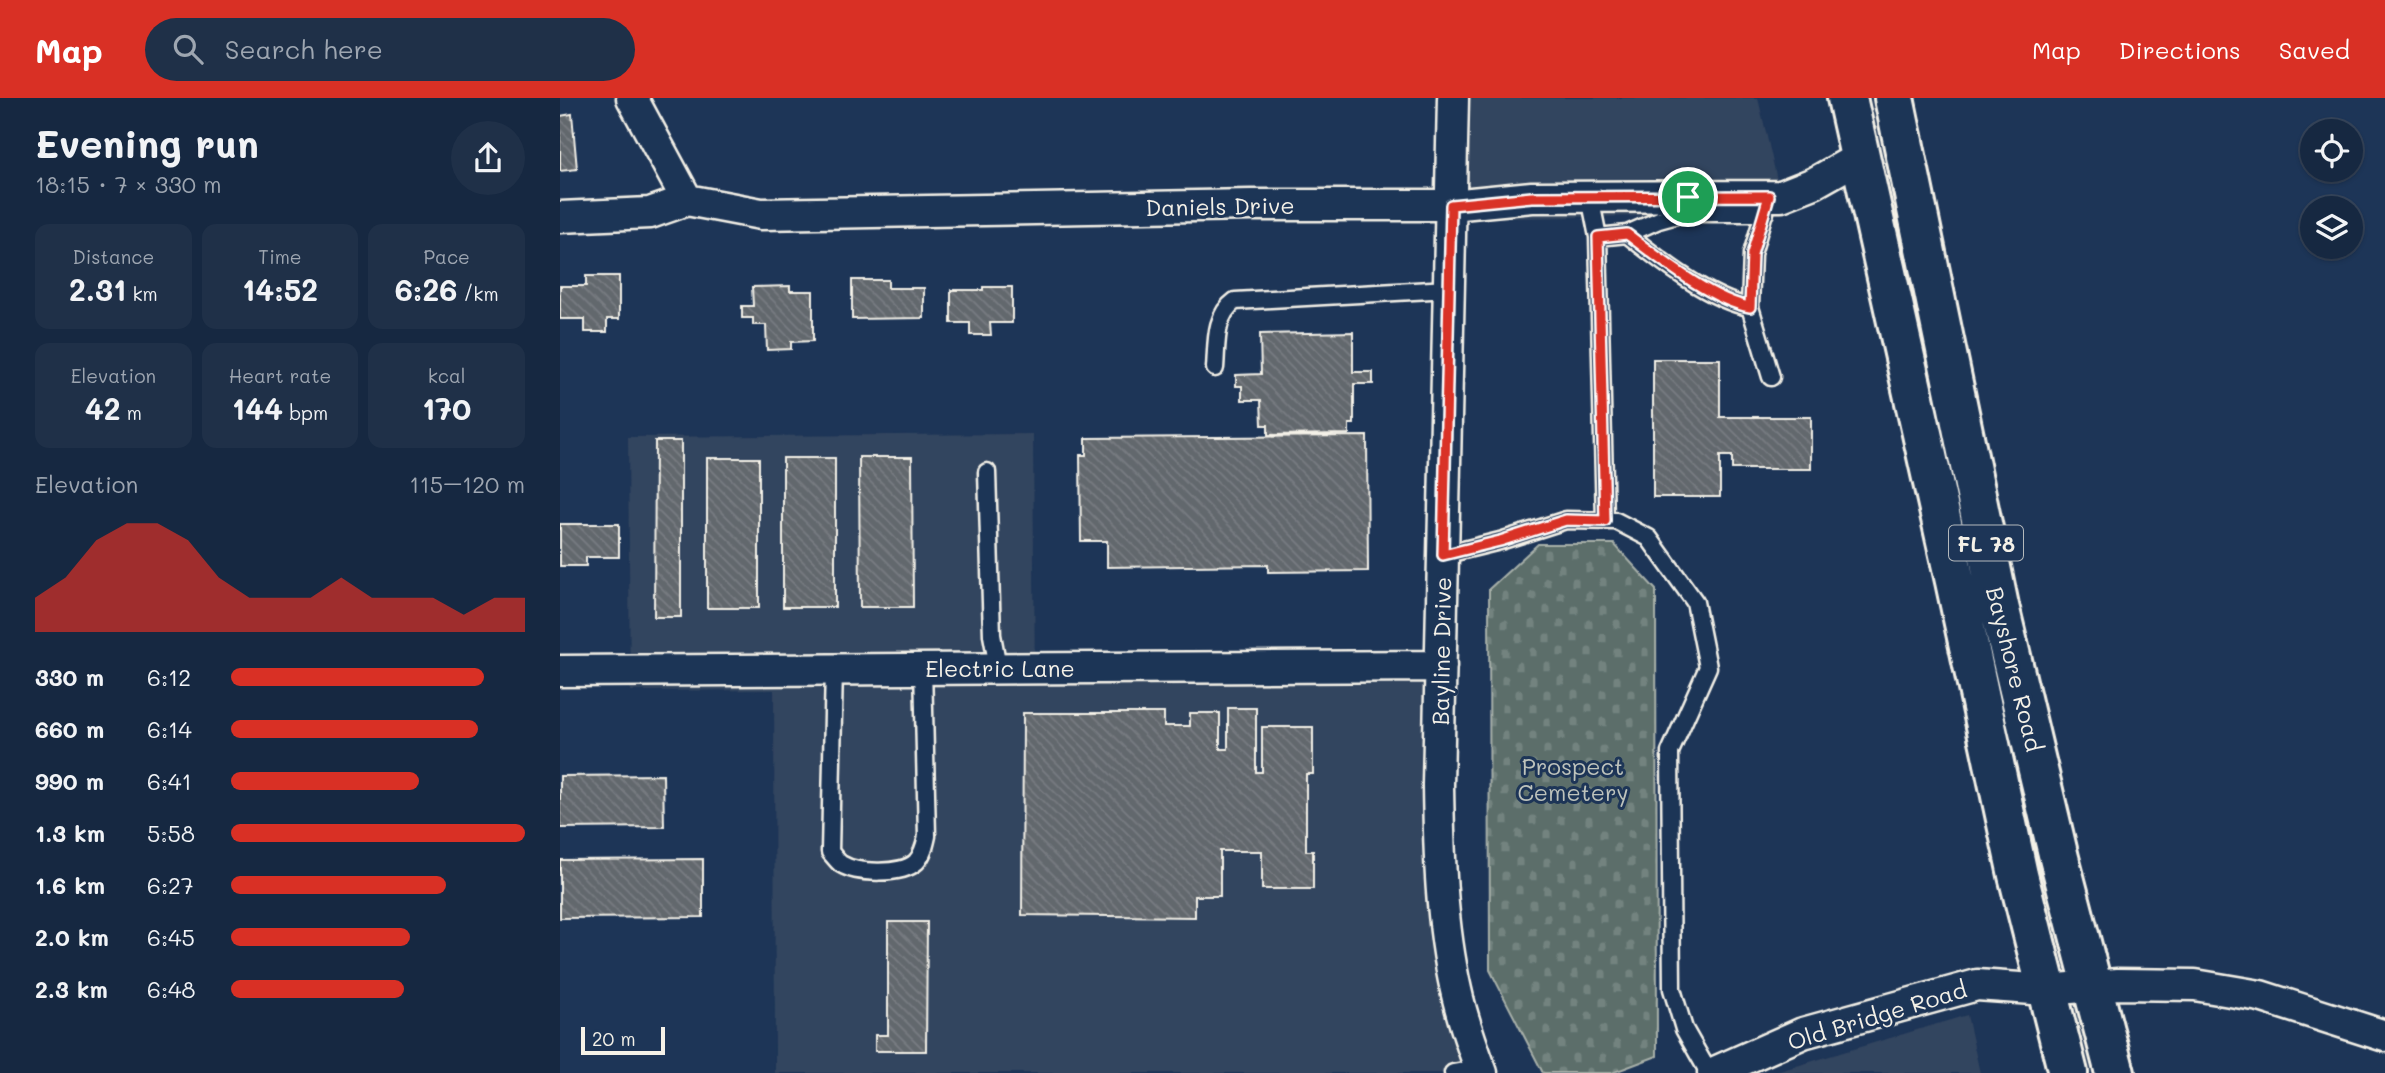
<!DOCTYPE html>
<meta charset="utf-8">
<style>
body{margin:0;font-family:Mali,sans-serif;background:#1f3048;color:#f1f3f6;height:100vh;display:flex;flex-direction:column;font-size:26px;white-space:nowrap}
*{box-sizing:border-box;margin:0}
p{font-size:23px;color:#9ea6b1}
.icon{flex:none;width:38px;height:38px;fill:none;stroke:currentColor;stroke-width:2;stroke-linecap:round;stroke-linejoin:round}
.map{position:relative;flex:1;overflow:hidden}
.details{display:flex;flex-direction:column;background:#162841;width:560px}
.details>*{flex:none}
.buttons{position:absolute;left:1740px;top:21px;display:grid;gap:14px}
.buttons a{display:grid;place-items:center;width:63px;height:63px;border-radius:50%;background:#162841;box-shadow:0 2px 5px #0004,0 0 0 2px #35445a;font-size:35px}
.scale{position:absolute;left:21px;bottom:18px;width:84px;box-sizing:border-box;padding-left:7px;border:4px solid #f4f1e8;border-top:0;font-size:19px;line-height:24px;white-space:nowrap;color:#f4f1e8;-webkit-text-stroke:5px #1d3557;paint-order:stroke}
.pin{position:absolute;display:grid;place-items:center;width:60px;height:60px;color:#fff;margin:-30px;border:4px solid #fff;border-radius:50%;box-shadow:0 2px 7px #0007}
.round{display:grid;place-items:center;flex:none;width:74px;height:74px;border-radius:37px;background:#1f3048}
.overview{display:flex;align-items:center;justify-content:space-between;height:119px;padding:0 35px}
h1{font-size:38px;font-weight:700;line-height:52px}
.stats{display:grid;grid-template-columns:repeat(3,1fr);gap:10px;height:119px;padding:7px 35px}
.stats div{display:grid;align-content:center;border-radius:14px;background:#1f3048;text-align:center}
.stats b{font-size:30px;font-weight:700}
.stats small{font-size:19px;font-weight:400}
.stats p{font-size:19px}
.chart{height:196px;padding:14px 35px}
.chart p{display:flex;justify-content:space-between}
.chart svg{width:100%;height:126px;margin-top:7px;fill:#d93025;opacity:.7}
ul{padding:0 35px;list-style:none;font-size:23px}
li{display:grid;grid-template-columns:112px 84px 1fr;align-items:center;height:52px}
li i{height:18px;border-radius:9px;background:#d93025}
header{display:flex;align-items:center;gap:42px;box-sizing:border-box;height:98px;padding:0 35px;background:#d93025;color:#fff}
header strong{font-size:33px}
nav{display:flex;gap:38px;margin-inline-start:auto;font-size:24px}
.search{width:490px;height:63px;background:#1f3048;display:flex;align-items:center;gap:18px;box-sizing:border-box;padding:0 24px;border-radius:38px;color:#9ea6b1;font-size:26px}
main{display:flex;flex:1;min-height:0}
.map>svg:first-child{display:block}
.built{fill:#32445e}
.cemetery{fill:url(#cemetery-stones);stroke:#a8b0a9;stroke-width:2}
.building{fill:url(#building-back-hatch);stroke:#f4f1e8;stroke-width:2}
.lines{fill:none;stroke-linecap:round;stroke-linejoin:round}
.service-casing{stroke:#f4f1e8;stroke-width:21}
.minor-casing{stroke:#f4f1e8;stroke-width:35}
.primary-casing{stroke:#f4f1e8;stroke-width:44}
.service{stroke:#1d3557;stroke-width:16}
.minor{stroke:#1d3557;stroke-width:30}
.primary{stroke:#1d3557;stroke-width:38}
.route-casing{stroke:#fff;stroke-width:14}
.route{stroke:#d93025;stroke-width:9}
.labels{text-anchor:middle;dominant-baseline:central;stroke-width:6;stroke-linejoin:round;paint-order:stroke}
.shield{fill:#1d3557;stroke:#b4b9bc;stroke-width:2}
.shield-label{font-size:21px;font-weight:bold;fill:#f4f1e8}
.street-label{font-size:23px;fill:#f4f1e8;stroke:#1d3557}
.park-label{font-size:23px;fill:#bec3bc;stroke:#1d3557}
</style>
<header>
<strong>Map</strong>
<div class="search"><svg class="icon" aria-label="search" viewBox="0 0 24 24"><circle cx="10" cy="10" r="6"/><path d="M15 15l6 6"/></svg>Search here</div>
<nav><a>Map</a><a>Directions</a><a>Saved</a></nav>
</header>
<main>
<section class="details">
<div class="overview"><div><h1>Evening run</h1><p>18:15 · 7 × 330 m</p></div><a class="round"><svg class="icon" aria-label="share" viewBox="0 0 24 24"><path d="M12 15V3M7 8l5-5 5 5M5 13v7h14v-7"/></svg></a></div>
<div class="stats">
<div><p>Distance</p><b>2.31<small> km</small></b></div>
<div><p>Time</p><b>14:52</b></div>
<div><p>Pace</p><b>6:26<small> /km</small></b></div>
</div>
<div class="stats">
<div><p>Elevation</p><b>42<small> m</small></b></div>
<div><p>Heart rate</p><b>144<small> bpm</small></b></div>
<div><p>kcal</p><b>170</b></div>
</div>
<div class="chart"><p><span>Elevation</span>115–120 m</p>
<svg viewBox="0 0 160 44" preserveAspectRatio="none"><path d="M0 44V32L10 25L20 12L30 6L40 6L50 12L60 25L70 32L80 32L90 32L100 25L110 32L120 32L130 32L140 38L150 32L160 32V44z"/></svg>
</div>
<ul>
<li><b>330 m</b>6:12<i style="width:86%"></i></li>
<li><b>660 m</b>6:14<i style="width:84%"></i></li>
<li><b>990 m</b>6:41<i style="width:64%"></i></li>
<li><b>1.3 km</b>5:58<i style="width:100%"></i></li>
<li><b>1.6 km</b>6:27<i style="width:73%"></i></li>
<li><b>2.0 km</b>6:45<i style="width:61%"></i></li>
<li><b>2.3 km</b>6:48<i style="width:59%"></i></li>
</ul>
</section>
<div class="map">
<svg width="1825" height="975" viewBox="0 0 1825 975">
<defs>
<pattern id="cemetery-stones" width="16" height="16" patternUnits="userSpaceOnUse" patternTransform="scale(1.75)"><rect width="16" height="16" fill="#5b6e6a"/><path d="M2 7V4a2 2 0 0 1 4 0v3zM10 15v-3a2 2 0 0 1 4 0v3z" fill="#73837f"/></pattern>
<pattern id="building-back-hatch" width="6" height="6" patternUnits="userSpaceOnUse" patternTransform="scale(1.75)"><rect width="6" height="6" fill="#62676d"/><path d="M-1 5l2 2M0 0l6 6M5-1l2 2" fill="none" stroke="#797d82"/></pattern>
</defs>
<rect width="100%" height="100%" fill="#1d3557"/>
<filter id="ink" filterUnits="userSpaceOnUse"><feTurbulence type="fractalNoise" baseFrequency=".0143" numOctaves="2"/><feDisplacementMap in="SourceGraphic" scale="14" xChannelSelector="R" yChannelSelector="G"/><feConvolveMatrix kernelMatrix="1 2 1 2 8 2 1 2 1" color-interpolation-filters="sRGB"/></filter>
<g filter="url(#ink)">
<path class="built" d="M899,0h299l27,116 -328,5z
M473,336l2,251 406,-2 -1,58 33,332h-698l-1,-383 -144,1 -2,-254z
M1407,917l13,58h-207z"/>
<path class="cemetery" d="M978,446h76l42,46 1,466 -45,17h-69l-53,-103 -1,-381z"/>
<path class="building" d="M12,16l5,55 -17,2v-55z
M26,178h33v43h-12v13h-22v-13h-25v-33h26z
M292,182h36v8h36v30l-72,1z
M230,188v5h23v50l-22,1v7l-24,1 -1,-25h-13v-7h-11v-12h11l-1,-19z
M423,189h29v36h-22l1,12h-21v-12h-19v-33h32z
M793,234v40h20v12h-19v40h-5v10l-81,1v-10h-6l-1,-25h-19v-14h-6v-11l25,-1 -1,-40z
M1093,261h67v58h91v52h-79v-13h-12v41h-67z
M807,338l1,135 -100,1v-7l-161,2v-26h-26l-1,-86h6v-17z
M95,343h26v176h-27z
M299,359h53l1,150h-53z
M147,360h52v150h-52z
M223,360h52v149h-52z
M0,426h59v33h-33v9h-26z
M668,610h28v64h6v-45h51v47h-7v77h7v38h-51v-38h-42v45h-25v21l-173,-2 1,-202h141v13h26v-13h30v36h8z
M103,677l1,52 -104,1v-52z
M143,761v58l-143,1v-58z
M328,824h39l-1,129h-51v-16h13z"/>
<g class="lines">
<g class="service-casing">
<path id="service" d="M1209,98l-17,58 -2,53 21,70
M1030,99l8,40 7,284
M1067,136l32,-14 25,-7h81
M1038,139l29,-3c31,25 84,67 123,73
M655,270c2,-24 -1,-52 20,-67l214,-12
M427,374l5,163 6,32
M883,457l57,-14 66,-21 50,1 33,17 46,64 13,65 -38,85 2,237 12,40 25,44
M274,570l-4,184c3,3 7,9 11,12 16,10 61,11 75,-2 7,-7 9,-17 11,-26l-4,-169
M893,975l27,-5"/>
</g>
<g class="minor-casing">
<path id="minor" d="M72,0l55,102 74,14 490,-9h200l81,-8 249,-1 33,-13 46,-26
M893,0l-15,687c1,68 3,139 18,205 6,28 16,56 26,83
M0,119l90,-4 37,-13
M0,573l881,-5
M1153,975l90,-40 174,-48 70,5 71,-6 77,1 65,11 125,40"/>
</g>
<g class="primary-casing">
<path id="primary" d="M1287,0l108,483 63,294 50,198
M1334,0l105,508 60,252 56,215"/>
</g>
<use href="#service" class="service"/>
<use href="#minor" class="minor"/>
<use href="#primary" class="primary"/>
</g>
</g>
<g class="lines" filter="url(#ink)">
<g class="route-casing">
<path id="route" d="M1209,98l-17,58 -2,53c-38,-6 -91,-49 -123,-73l-29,3 7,284 -39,-1 -66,21 -57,14 8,-350 81,-8z"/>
</g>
<use href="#route" class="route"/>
</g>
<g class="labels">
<rect class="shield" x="1389" y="427.5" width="74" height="35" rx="5"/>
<g class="shield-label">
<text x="1426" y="445">FL 78</text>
</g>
<g class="street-label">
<text transform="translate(660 108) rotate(-1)">Daniels Drive</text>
<text transform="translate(881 553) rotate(-89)">Bayline Drive</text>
<text x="440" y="570">Electric Lane</text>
<text transform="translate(1455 571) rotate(76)">Bayshore Road</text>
<text transform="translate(1317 917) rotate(-17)">Old Bridge Road</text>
</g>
<g class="park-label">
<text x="1013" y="668">Prospect<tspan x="1013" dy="26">Cemetery</tspan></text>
</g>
</g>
</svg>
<div class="buttons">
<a><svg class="icon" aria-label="locate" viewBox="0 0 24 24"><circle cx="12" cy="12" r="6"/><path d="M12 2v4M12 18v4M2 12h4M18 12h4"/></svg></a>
<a><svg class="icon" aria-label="layers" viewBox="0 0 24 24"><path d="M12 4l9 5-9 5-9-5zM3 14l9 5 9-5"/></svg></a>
</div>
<div class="scale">20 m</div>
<div class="pin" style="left:1128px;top:99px;background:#1e9e55"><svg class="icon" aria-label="arrive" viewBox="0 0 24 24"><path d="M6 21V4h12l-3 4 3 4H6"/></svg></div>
</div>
</main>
